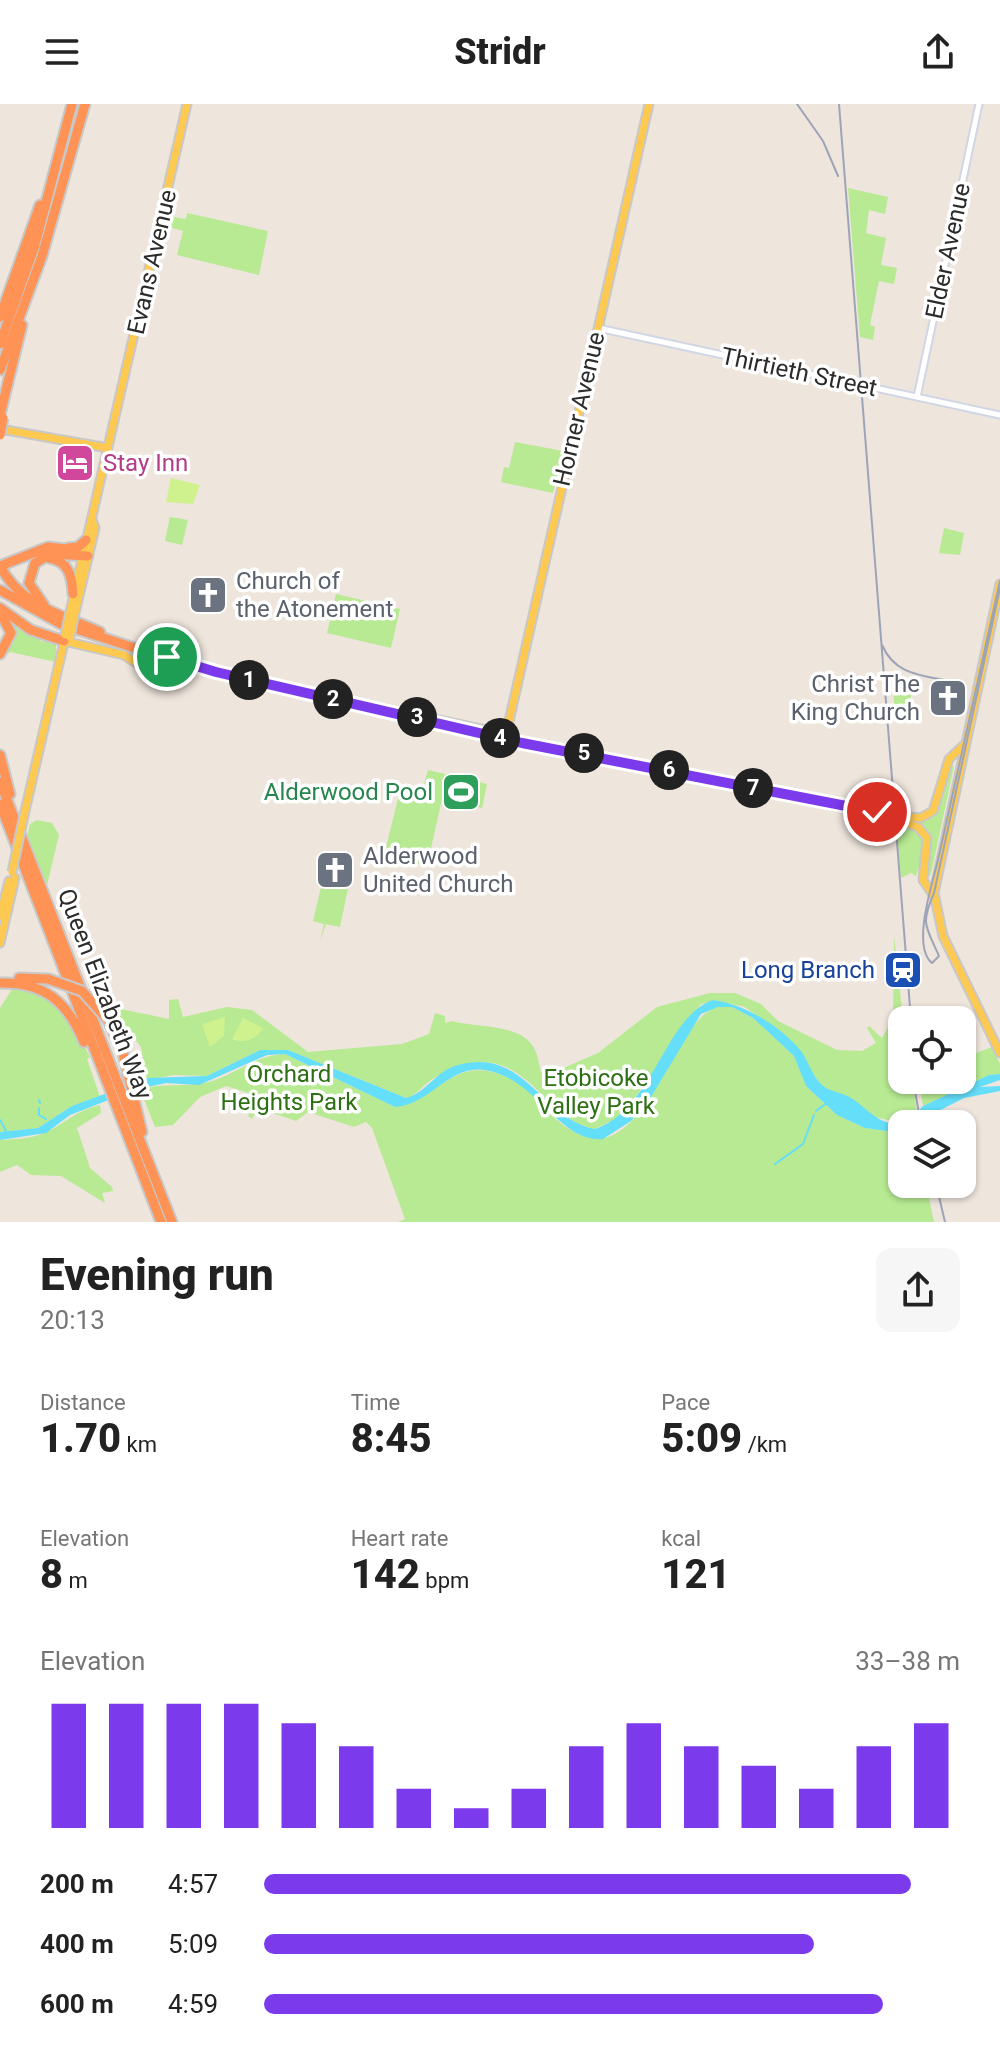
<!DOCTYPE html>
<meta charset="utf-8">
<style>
body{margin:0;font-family:Roboto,sans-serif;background:#f6f6f6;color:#222;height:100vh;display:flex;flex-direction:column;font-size:30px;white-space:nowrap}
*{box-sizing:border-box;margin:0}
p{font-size:26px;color:#767676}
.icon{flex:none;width:44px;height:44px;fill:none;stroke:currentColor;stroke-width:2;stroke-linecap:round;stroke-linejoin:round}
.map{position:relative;height:1118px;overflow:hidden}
.drawer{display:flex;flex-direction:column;background:#fff;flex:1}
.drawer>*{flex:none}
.tools{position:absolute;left:888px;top:902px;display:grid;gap:16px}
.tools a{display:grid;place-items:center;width:88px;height:88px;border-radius:16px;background:#fff;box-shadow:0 2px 6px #0004;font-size:40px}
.pin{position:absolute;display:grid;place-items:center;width:68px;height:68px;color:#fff;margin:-34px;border:4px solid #fff;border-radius:50%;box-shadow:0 2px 8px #0007}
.km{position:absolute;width:40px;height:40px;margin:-20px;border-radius:50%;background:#222;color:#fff;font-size:22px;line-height:40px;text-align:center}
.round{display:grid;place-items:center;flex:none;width:84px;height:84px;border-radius:16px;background:#f6f6f6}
.overview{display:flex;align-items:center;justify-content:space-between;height:136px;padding:0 40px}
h1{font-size:44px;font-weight:800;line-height:60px}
.metrics{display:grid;grid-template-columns:repeat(3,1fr);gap:12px;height:136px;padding:8px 40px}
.metrics div{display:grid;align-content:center}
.metrics b{font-size:40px;font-weight:800}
.metrics small{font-size:22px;font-weight:400}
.metrics p{font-size:22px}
.chart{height:224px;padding:16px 40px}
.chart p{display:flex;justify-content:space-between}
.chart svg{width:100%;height:144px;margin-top:8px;stroke:#7c3aed;stroke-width:6}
ul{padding:0 40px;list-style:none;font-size:26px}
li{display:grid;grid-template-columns:128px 96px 1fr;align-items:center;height:60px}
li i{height:20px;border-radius:10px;background:#7c3aed}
header{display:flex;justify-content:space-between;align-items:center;height:104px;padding:0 40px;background:#fff;font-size:36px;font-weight:800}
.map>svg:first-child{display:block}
.green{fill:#b7ea93}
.pitch{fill:#cff28e}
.water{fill:#65defa}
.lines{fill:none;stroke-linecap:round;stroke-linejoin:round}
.stream{stroke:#65defa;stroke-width:2}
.minor-casing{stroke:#d1d6e5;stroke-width:9}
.major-casing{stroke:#c8c8c8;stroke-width:11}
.highway-casing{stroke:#c8c8c8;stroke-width:13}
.minor{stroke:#fff;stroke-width:5}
.major{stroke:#fec951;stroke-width:7}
.highway{stroke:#ff9356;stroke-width:9}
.tram{stroke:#9ea4b7;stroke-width:2}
.rail{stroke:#9ea4b7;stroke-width:2}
.major-bridge-casing{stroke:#c8c8c8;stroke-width:11;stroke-linecap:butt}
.highway-bridge-casing{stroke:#c8c8c8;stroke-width:13;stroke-linecap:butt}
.major-bridge{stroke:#fec951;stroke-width:7}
.highway-bridge{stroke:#ff9356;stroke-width:9}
.route-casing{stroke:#fff;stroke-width:16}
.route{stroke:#7c3aed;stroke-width:10}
.labels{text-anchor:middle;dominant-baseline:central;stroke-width:7;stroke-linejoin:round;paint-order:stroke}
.street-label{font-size:24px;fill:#2b2b2b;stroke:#fff}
.hotel-label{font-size:24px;fill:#b23c85;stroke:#fff;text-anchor:start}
.worship-label{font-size:24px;fill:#5b616d;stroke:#fff;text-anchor:start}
.leisure-label{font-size:24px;fill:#27864d;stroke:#fff;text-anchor:end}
.transit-label{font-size:24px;fill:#164399;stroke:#fff;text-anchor:end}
.park-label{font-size:24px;fill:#2d7013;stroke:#fff}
</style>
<header><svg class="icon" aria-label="menu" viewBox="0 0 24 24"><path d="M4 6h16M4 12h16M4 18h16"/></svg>Stridr<svg class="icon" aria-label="share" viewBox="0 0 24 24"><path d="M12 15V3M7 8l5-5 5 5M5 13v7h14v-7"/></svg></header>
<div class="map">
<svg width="1000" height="1118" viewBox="0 0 1000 1118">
<rect width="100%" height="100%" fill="#eee5dc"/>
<path class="green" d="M848,84l40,9 -3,17 -16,-4 -3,23 20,5 -5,27 16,3 -3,16 -15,-3 -9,44 5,2 -2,13 -13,-3z
M187,109l81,18 -9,44 -82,-20 6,-24 -18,-5 2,-10 19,3z
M515,338l48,9 -10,42 -52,-11 3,-15 5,1z
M170,413l18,3 -6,25 -17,-4z
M944,424l20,5 -4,22 -21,-2z
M336,490l64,15 -9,39 -64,-15z
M8,515l33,18 -1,4 16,2v19l-46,-10 -10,8c9,-15 19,-22 8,-41z
M899,574l11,6 1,18 -7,9 -10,-7 -1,-19z
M954,662l-23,108 -2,3 -3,-5 4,-34 -18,-18c30,2 31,-29 36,-52z
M428,666l59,14 -5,24 -40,-9 -15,67 -43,-11 16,-64h22z
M37,716l15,3 7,12 -12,50 -20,-48 3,-13z
M896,719l19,7 8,8v17l-7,21 -5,-3 -10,5z
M353,760l-13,63 -14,-3 -6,17 4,-17 -11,-3 9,-38 25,6z
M894,832l9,84 -1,60h10l5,32 -14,11 -29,-6 -27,-21 -12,-1 -13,-8 -33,-48 -44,-32 -32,-7 -13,5 -78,111 -27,13c-47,-8 -64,-70 -117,-67 -12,1 -37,11 -47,18 -10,7 -14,15 -25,18l-118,-48h-28l-53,26 -33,-1 -27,5 -6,-33 -30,-40 58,12v-19l9,-1 5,18 44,-10 25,3 56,42 94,-8 27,-10 6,-21 10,3v7l7,-2c23,7 69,2 82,27 4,7 5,17 7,24l20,-3 37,-16 59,-46 53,-14h25l26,11 17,17 59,29 25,1 14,-8 -9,-15 2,-2 13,12 11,-19z
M14,882c49,9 55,31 76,71l-3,2 13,38 -28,9 -34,22 -38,4v-124z
M718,903h14l21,11 41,38 12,30 31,29 28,13 37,5v51h24l8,38h-536l7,-3 -33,-91 -6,-6 -12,5 -46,-15 -12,9 -38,-13 -6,11 -4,-3 10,-20 -32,-10 -26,11 -27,28 -18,2 -15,-38c23,-6 52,-2 69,-7 27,-8 47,-27 76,-28l110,53c48,-10 58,-53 112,-30 9,4 24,11 31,19 3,4 2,8 5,11 16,17 44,39 68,29 48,-21 69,-120 107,-129z
M992,943l8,17v10l-11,1 -66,31 -4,-26h43v-22z
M100,1001l1,8 -24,15 13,40 22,19 1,4 -11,2 3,10 -44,-27 -30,-1 -14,-10 -17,7v-32c15,-1 31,-1 44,-7 23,-10 30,-22 56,-28z"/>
<path class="pitch" d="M171,374l29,7 -7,19 -27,-2z
M225,913l-1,19 -14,11 -8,-23z
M243,914l20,10c-7,12 -18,16 -31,11z"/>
<path class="water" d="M713,896c31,4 68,26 88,51 7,10 10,22 19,32 7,8 16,8 25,12 22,9 34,38 65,25l13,-14 66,-31 11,-1v6l-20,7 20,-1v5l-36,7 -51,26h-11l-1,9 -36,-5 -28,-13 -31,-29 -12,-30 -41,-38 -21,-11h-14l-17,7 -50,83 -20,24 -28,18c-45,4 -66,-62 -119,-69 -35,-5 -54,35 -89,37l-110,-53 -18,1 -68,30 -33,-2 -32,7 -64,25 -24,18 -46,7v-8l38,-4 34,-22 76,-28 59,-2 53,-26h28l118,48c20,-5 31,-28 52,-33 67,-19 84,55 137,64 58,-19 70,-113 118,-129z"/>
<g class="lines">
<path class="stream" d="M39,996l1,3
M39,1004v7l7,4
M816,1007l12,-9
M0,1016l7,13
M775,1060l28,-20 11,-29"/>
<g class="minor-casing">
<path id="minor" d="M598,224l402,87
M917,293l62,-293"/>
</g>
<g class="major-casing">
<path id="major" d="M0,325l108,19
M1000,480l-66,309 9,43 57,117
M70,508l117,-508
M75,509l20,-85 -3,-8
M64,537l60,14 15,10 5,-4 3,-9 75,22 268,57 34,11
M505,635l144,-635
M519,638l148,28 217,47
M25,707l40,-173
M898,712l22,2 13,-7 16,-52 15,-14
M901,717l17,6 9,11 -4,42 11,16
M0,812l9,-35
M0,839l15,-65"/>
</g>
<g class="highway-casing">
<path id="highway" d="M0,213l40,-112
M0,240l34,-96 38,-144
M0,266l42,-114 43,-152
M0,311l22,-90
M68,444l10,-1 8,-7
M49,454c20,3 23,19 24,36
M0,462c21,40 62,49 100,66
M0,462l48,-19 26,3
M0,486l61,34 86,28
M44,501l-15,-22 6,-20 16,-9 37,2
M0,504l31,22 33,11
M0,509l11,20 -11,21
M0,651l10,39
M0,678l172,440
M0,700l161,418
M19,874l29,1
M0,879c44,-1 67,18 84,59
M108,916l15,33 19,79"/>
</g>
<use href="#minor" class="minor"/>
<use href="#major" class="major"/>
<use href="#highway" class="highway"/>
<path class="tram" d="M1000,477l-62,279c-5,22 -27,86 -6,103l7,-7c-13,-30 -19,-31 -5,-63l66,-305"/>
<path class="rail" d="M797,0l26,37 15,35
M839,0l72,916
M882,541c12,28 36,30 62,35
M913,976l8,44
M936,1080l9,38"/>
<g class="major-bridge-casing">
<path id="major-bridge" d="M65,531l5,-23
M70,533l5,-24
M884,713l14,3
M12,768l13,-61"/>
</g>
<g class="highway-bridge-casing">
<path id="highway-bridge" d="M0,331l3,-17
M48,875l34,12 26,29"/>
</g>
<use href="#major-bridge" class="major-bridge"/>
<use href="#highway-bridge" class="highway-bridge"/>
</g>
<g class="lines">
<g class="route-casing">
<path id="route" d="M167,553l49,15 306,71 355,69"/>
</g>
<use href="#route" class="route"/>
</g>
<defs>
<g id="hotel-square" transform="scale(2)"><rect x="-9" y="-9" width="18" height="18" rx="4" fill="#d1479c" stroke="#fff"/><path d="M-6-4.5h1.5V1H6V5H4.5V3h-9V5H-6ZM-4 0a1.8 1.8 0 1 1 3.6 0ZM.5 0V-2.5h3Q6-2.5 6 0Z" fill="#fff"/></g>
<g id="church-square" transform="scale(2)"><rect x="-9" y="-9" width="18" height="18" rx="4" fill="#6b7280" stroke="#fff"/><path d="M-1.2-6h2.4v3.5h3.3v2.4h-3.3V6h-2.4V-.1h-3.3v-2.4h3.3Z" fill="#fff"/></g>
<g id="stadium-square" transform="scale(2)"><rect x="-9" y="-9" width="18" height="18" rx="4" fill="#2e9e5b" stroke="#fff"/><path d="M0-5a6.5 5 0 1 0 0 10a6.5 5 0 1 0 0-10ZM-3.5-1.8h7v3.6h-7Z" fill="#fff"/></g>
<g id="station-square" transform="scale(2)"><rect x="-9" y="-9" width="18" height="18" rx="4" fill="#1a4fb4" stroke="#fff"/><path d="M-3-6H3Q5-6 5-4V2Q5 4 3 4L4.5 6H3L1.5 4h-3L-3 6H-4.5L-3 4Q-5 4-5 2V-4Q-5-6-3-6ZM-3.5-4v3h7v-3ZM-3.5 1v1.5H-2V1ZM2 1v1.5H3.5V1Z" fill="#fff"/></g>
</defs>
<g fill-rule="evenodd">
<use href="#hotel-square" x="75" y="359"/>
<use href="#church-square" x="208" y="491"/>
<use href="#church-square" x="948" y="594"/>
<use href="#stadium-square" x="461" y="688"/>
<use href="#church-square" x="335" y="766"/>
<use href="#station-square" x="903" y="866"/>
</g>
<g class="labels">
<g class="street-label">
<text transform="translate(948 147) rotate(-78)">Elder Avenue</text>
<text transform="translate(152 158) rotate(-77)">Evans Avenue</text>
<text transform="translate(799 268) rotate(12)">Thirtieth Street</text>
<text transform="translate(579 305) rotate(-77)">Horner Avenue</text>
<text transform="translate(105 890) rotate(69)">Queen Elizabeth Way</text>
</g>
<g class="hotel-label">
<text x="103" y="359">Stay Inn</text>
</g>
<g class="worship-label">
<text x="236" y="477">Church of<tspan x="236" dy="28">the Atonement</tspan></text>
<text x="920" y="580" text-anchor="end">Christ The<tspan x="920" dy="28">King Church</tspan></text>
<text x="363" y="752">Alderwood<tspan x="363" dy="28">United Church</tspan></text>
</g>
<g class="leisure-label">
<text x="433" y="688">Alderwood Pool</text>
</g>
<g class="transit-label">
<text x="875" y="866">Long Branch</text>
</g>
<g class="park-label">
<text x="289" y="970">Orchard<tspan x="289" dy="28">Heights Park</tspan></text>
<text x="596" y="974">Etobicoke<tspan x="596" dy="28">Valley Park</tspan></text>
</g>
</g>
</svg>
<div class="tools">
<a><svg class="icon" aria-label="locate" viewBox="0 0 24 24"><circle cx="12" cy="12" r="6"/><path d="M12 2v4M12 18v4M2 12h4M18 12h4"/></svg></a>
<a><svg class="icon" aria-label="layers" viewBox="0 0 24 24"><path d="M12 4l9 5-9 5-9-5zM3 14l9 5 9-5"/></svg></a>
</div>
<div class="pin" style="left:167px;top:553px;background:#1e9e55"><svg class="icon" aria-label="arrive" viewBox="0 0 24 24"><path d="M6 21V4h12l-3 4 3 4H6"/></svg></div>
<div class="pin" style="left:877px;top:708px;background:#d93025"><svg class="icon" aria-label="check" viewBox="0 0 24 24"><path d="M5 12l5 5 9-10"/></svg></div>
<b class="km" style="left:249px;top:576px">1</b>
<b class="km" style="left:333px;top:595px">2</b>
<b class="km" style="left:417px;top:613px">3</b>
<b class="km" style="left:500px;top:634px">4</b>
<b class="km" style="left:584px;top:649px">5</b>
<b class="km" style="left:669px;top:666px">6</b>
<b class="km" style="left:753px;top:684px">7</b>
</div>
<section class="drawer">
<div class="overview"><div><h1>Evening run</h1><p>20:13</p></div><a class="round"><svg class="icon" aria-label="share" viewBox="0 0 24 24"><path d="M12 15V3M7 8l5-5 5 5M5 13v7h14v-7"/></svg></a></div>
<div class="metrics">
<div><p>Distance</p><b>1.70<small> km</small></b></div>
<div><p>Time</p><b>8:45</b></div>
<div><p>Pace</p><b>5:09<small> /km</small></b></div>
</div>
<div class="metrics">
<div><p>Elevation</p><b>8<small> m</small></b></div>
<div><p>Heart rate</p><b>142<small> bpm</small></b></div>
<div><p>kcal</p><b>121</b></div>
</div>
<div class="chart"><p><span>Elevation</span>33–38 m</p>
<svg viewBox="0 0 160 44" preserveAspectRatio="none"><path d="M5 44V6M15 44V6M25 44V6M35 44V6M45 44V12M55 44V19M65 44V32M75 44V38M85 44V32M95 44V19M105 44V12M115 44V19M125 44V25M135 44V32M145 44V19M155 44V12"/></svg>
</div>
<ul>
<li><b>200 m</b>4:57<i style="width:93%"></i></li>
<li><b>400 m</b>5:09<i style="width:79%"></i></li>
<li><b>600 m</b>4:59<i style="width:89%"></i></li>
</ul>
</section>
